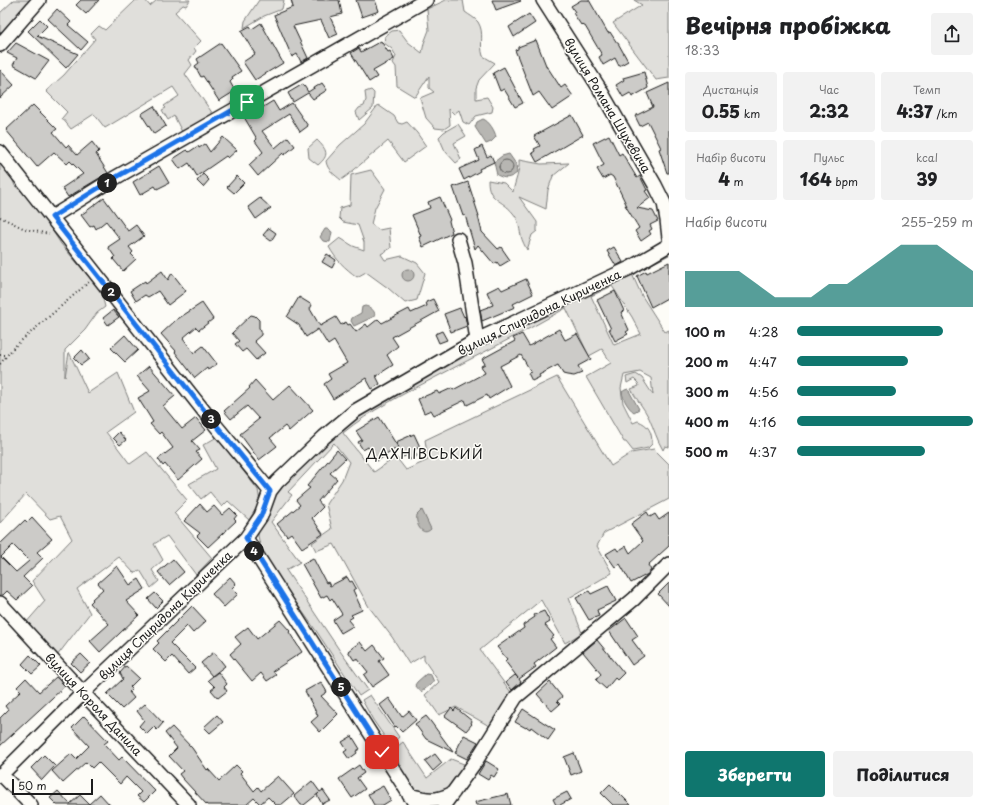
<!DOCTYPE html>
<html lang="uk">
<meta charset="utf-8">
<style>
body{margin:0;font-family:"Playpen Sans",sans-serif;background:#f2f2f2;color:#202124;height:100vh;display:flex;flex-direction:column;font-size:15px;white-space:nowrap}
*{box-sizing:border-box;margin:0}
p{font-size:13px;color:#757577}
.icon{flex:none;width:22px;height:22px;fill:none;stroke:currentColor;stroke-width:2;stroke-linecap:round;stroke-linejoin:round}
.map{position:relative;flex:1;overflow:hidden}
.panel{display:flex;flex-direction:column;background:#fff;width:320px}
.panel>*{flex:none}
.scale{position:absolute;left:12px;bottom:10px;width:81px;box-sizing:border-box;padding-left:4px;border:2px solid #1c1c1c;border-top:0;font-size:11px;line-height:14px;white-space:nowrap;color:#1c1c1c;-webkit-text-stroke:3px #fdfcf7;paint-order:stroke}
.pin{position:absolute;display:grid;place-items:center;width:34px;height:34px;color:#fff;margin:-17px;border-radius:8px;box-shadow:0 2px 6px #0006}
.km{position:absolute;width:20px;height:20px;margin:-10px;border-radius:50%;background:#222;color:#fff;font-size:11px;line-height:20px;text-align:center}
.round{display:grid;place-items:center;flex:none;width:42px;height:42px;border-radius:4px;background:#f2f2f2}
.summary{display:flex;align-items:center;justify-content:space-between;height:68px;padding:0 16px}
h1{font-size:22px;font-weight:800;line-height:30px}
.metrics{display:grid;grid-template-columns:repeat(3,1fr);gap:6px;height:68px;padding:4px 16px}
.metrics div{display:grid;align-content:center;border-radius:4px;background:#f2f2f2;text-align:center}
.metrics b{font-size:17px;font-weight:800}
.metrics small{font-size:11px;font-weight:400}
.metrics p{font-size:11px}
.chart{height:112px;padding:8px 16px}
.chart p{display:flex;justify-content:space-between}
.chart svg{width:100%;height:72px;margin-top:4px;fill:#0f766e;opacity:.7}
.primary-button{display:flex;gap:8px;margin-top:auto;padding:8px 16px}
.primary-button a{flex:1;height:46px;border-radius:4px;background:#0f766e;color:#fff;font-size:16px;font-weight:800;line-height:46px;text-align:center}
.primary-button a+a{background:#f2f2f2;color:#202124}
ul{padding:0 16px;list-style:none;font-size:13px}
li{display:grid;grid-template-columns:64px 48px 1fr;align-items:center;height:30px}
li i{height:10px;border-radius:5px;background:#0f766e}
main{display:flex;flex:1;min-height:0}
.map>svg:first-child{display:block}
.green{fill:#e0dfdb;stroke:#7e7e7c;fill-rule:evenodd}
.water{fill:#b7b6b2;stroke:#797876}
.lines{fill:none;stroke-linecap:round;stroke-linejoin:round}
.shore{stroke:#5a5a58;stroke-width:1}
.building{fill:#cccbc8;stroke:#1c1c1c;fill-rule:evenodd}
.minor-casing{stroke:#1c1c1c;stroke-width:16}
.path{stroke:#1c1c1c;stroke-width:2;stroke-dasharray:1 3;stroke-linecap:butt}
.minor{stroke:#fdfcf7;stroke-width:13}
.route-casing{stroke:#fff;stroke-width:8}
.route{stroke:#1a73e8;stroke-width:5}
.labels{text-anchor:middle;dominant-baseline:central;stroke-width:3;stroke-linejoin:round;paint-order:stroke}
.street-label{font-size:12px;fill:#1c1c1c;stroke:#fdfcf7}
.quarter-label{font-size:14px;letter-spacing:1px;fill:#1c1c1c;stroke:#fdfcf7}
</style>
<main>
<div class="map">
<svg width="669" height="805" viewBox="0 0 669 805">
<rect width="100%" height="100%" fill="#fdfcf7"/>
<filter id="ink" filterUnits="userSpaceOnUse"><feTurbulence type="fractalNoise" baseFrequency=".025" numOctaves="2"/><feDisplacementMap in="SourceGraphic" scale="8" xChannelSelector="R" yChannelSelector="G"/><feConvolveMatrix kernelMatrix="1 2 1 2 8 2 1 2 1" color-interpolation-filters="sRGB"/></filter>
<g filter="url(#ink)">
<path class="green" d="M14,0h19l-31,36 -2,-2v-21z
M136,0h9l5,6 7,-6h33l-4,6 -3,-1 -8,7 26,29 -7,7 2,3 -7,9 3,5 -7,9 28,40 -31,18 -8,-16 -6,4 -6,-10 4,-2 -2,-2 15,-10 -6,-9 -68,41 -11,-14 -23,15 -9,-11 5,-6 -21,-21 18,-16 31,-36 -4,-5 8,-8 6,4z
M259,0h25l-2,9 -18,7 -20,12 1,-7z
M446,0h17l2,12c4,3 10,6 13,10 7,11 1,22 5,34l12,7 -16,17 -3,8v11l11,-2 6,10 -1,5 -16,4 -7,9 -6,-3 -4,-12 -5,4 -5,-5 1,16 -6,4 -9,-1 -9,-10 -6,-20 14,-6 -5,-4v-12l-14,21 -18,-11 -1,-19 -3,-4 3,-7 -4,-7 -8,-6 1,-7 7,-5 7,-1 9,12 14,11 2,-10 5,-13 -2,-21z
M634,0h35v78l-13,2 -43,-57 29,-18z
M371,90l3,3 -1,15 -14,12 -3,-8 3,-4 5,-2 2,-6 -1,-8z
M378,105l16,11 4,7 4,1 5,-2 10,11 9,13 -22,16 -16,-21 -40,34 -7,5c-6,-5 -14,-10 -15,-19l14,-16 24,-21z
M458,124l8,12 -12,7 7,16 -5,4 -11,-12 -6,-14 5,-5z
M317,140c10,10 13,15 1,25l-9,-7 -1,-10z
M0,160l10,13 5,13 10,8 23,30 13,20 40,47 4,16 -8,6 -12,17 -20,20v27l4,-25 19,41 30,-20 16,39 -28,20 24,32 17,-12 40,48 -13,13 38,45 -16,17 -29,-39 -13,8 9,16 -11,10 7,11 -8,7 -11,-18 -6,3 -15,-16 -42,32 13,24 -33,43 -32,-32 20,-23 -13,-20 40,-42 -12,-23 -10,3 -24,-25 -26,29z
M519,160l22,4 28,-1 -16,13 -5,14 -2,19 -27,-12 18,25v9l-5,4 -5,15c-2,-4 -5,-9 -6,-14 -2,-9 -2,-16 -8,-23 -11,-14 -25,-12 -25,-33l16,3 9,9c2,-12 7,-19 6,-32z
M371,170l14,19 -10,19 -4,16 8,6 10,-2 2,20 -10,6 4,6 17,-4 15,7 8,10 -8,27 -12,3 -17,-15 -22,-16 -9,5c-12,-9 -21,-17 -28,-30l11,-9 13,8 11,4v-8l-6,-17 -15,-3 -4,-4 1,-10 10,-3 1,-30z
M666,252l3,3 -37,19 10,22 23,36 4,-2v117l-4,-1 -2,4c-6,-10 -9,-21 -14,-32 -5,-10 -13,-19 -18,-29l8,-3 -1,-3 -4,-4 -7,4 -1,-6 10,-3 6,4 11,17 -2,-17 -11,-6 -16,3 -3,13 2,15 10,20 5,-2c11,4 14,11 14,23l-4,4 -15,3 -7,-9h-2l-38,-65 25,-14 -9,-14 -13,7 -23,-48c-43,25 -88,47 -132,70 -32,17 -63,32 -91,55l31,39 22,-15 10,13 22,-10 -3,-20 132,-63 54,89 20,-13 23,-4 15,15v35l-65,34 -7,13 15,27 -43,25 13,35 -17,10 -24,-43 -61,50 33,45 -22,32 -35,-20 -17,8 -14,-20 14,-13 -15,-22v-5l-15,9 -17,-27 -23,-30 -35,-63 -18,7 -4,-8 20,-14 -6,-25 16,-24 7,-18 -15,-19 -46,49 4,3 -21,27 29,40 -14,8 54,81 28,39 -9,6 -42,-64 -32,-45 -24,-38 -3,-13 1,-10 20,-36 11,-14 58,-56 93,-55zM612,286l20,31 9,17 -27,11 -23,-49z
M217,437l41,53 2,12 -11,18 -21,-19 -6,6 -12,-15 -9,7 -12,-15 27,-15 -13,-24z
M370,695l29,42 -8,9 -18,-26 -11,-20z
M403,742l24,36 24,-19 18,7 -8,12 -23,18 -18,-2 -7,-6 -14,-21 -2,-13 1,-8z"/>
<path class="water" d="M483,119c6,2 12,12 13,18l-5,5 -5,2 -11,-17 2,-5z
M509,154l7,10 1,9c-8,6 -12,6 -20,2l-3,-13 8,-6z
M325,229h2l5,3 -2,10 -7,-1 -3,-4z
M402 275a6 6 0 1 1 12 0a6 6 0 1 1-12 0Z
M365,306c5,1 10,4 10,10l-21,10 -3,-5 1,-3 9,-5 1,-6z
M628,389l11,20 -5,3c-6,-4 -11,-13 -12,-20l3,-2z
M422,510l9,19c-9,9 -16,-6 -14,-14z
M426,674l5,1 3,7 -13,10 -6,-7 2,-3z"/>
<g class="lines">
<path class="shore" d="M499 167a7 7 0 1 1 14 0a7 7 0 1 1-14 0Z"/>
</g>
<path class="building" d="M81,0h18l-13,14 -10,-9z
M291,0h48l3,14 -12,3 8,17 -9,4 -8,-18 -28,6 15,32 -7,4 -4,-8 -5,3 -18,-42 19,-8z
M356,0h19l4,11 -17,6z
M492,0h28l1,1 -25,9z
M581,0h8l19,33 2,-1 7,11h1l10,18 -9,5 -4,-8 -12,7 -4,-8 3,-2 -17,-29h-1l-2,-2 -1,1 -8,-12 2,-1 -4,-6z
M57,9l14,13 -3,3 20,17 -7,8 -33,-31z
M529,14l6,9 -21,14 -5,-10z
M40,19l7,7 -10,10 41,18 -12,14 -38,-37z
M261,23l22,40 -28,17 -12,-18 12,-8 -14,-23 9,-5 2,3z
M536,40l11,28h1l13,20 4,-3 8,11 -21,14 -13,-18 -6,4 -18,-46 3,-1v-2z
M381,41l7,11 2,-1 4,8 -21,12 4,6 -8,5 -18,-29 8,-5 2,4z
M16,43l33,18 -13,17 -23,-13 4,-7 -10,-5z
M221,43l20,28 -9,6 1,2 -3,3 5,9 -16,10 -16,-25 -2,1 -6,-11 4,-3 -2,-4z
M504,67l19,36 -8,4 -11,-18 -4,2 -7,-18z
M0,70l14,15 -14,13z
M644,72l4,16 -16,9 -2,-4 -7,4 -7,-12 8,-5 -1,-2z
M322,83l5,7 -14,9 -5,-6 -15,9 -5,-9 15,-9 5,8z
M669,83v90h-2l-8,-24 2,-1 -13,-26 -8,4 -5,-10 18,-9 -6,-14z
M273,101l6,10 13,-8 16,23 -8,6 -11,-18 -27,17 13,17 13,-11 7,9 -11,9 -1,-2 -25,23 -9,-11 14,-13 -8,-11 2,-2 -13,-22 5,-4 1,2z
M33,105l24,24 -4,3 13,15 2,-2 9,10 15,-13 7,9 -3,3 12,19 -40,24 -6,-9 21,-14 -13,-13 -3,3 -13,-12 -17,15 -31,-37z
M154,106l12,20 -12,8 -13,-20z
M572,115l11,20 -46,27 -5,-9 3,-2 -1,-2 6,-3 -6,-10z
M609,135l10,20 3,-2 15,25 3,-2 7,14 -2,1 5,7 -13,10 16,3 5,10 -8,4 2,4 -3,2 2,3 -10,7 -6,-10 4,-3 -14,-23 2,1 -14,-29 -3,-2 -7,4 -6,-10 7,-4 -11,-22z
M223,137l14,13 -9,8 -2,-2 -29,20 -8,-13 -9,6 -7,-10 14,-9 2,2 9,-6 1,2 6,-4 5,8z
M482,146l5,11 4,-2 3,7 -15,7 1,2 -16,9 -5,-11 20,-9 -4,-10z
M159,166l10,17 -12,6 -2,-3 -15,9 -7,-13z
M203,174l6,6 -6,7 -6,-6z
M237,176l7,7 -10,10 -7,-6z
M468,182l11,34h-1l4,16 16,17 3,-2 9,13 -10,6 -3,-4 -3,2 -16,-19 -3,4 -10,-34 -2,1 -10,-29z
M440,197l10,23 -1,1 3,12 -29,14 -4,-10 2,-1 -9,-21 18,-7 -2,-6z
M104,198l24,33 8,-6 8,11 -15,11 4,5 -2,2 5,5 -13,12 -10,-12 2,-2 -7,-10 12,-8 -14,-18 -10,8 -2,-4 -4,2 -9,-12z
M260,198l11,10 -15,11 -8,-12z
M269,228l7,5 -5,8 -8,-6z
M614,247l9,15 -7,4 -9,-15z
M327,254l9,6 -4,8 -10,-6z
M669,262v35l-18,10 -14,-31 9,-5 1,2z
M162,271l6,9 4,-7 14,18 -18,14 -10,-14 -10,6 -3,-2 -9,6 -6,-10 15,-10 1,2z
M526,279l7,15 -20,10 2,3 -33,14 -2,-11 13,-5 -6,-13 12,-6 3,4z
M615,291l9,20 -3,1 8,18 -3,2 2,2 -13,7 -6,-12h2l-14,-29z
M299,297l13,8 -2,4 10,17 16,-9 5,8 5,-3 2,3 2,-1 6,8 10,-8 2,3 10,-8 4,4 27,-14 2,4 16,-7 -1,-4 7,-3 6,12 -47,26 6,9 -11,9 6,10 -17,11 4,8 -8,5 -6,-11 -33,21 -9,-15 7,-5 -3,-5 19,-11 -13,-22 -6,4 -10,-16 -12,8 -7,-12 -12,-8z
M202,303l11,16 -14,11 -3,-3 -13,11 11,15 9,-7 14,18 -9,6 -1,-2 -12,10 -20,-26 1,-1 -15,-17 15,-14z
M460,308l4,9 1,-1 2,10 -16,6 -7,-18z
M113,310l6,7 -11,8 -5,-7z
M251,315l4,1 4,4v8l2,3v4l-7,6 11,12 -9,7 -10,-11 -4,3 -7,-8 4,-3 -7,-8z
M559,329l6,11 12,-6 14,25 -13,7 4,7 -8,3 -7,-1 -4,-1 -5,-9 -19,10 1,2 -8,4 -4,-8 3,-1 -10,-17 -21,11 10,20 -21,13 -2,-4 -20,10 -2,-5 -31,15 -3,-5 -7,3 -6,-14 19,-8 2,3 13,-6 1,2 32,-17 -4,-7 4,-2 -3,-5 33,-18 -2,-3 9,-4 7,12z
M442,331l5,9 -8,3 -4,-9z
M125,335l13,15 -13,12 -14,-14z
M82,350l7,9 -8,6 -7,-7z
M149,366l26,30 -12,10 19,23 14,-11 10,12 -14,11 8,9 -4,2 6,7 -24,21 -13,-16 -2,2 -5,-7 15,-11 -12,-16 -2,2 -9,-10 3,-2 -15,-24 12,-7 -13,-15z
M255,380l18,20 17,-15 23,25 -24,21 -4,-5 -15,12 7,8 -18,14 -19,-26 19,-15 -12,-13 -16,13 -7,-8 26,-23 -1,-1z
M379,417l19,30 -21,14 -9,-14 -5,3 -5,-8 4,-2 -6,-9z
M119,432l7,8 -6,5 -7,-7z
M414,434l6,13 -6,3 3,6 -8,4 -2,-5 -4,2 -7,-15z
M337,450l8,9 -15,14 7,6 -19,22 5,6 -11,11 11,16 -21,14 -11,-15 -4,3 -10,-12 23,-19 -4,-5 14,-12 -3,-2z
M200,504l7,8 7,-6 8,9 8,-7 7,7 -3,4 2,2 -28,26 -11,-11 3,-3 -16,-12z
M647,512l3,5 5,-3 4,6 10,-7v33l-21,19 3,5 -3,4 -17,9 -11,-19 -5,3 -9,-13 10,-6 2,3 8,-5 4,7 13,-12 -12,-17z
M32,517l20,22 -15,13 6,6 -20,19 9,9 -15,14 -10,-9 -4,4h-3v-51l25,-24 2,2zM13,545l16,16 -13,11 -15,-15z
M313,558l13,25 2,-1 2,4 17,-9 3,5 2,-1 4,7 -3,2 9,20 -11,5 2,2 -5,3 5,6 -12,7 -8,-13 9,-6 -10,-16 -2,2 -3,-5 -6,3 -19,-34z
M173,559l11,13 -15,13 -11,-13z
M117,566l13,19 9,-6 6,10 -19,12 13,14 -39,37 -10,-11 19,-17 -19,-21 3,-3 -1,-1 11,-10 -5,-6z
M230,577l6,7 -4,4 6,6 -14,13 -12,-13z
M669,583v23l-11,-12z
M608,586l8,15 -19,9 2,6 -10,4 -13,-22 13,-7 2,3z
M155,593l8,8 -7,7 -8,-9z
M192,606l14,15 -13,12 -6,-7 -17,17 25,25 -7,6 -16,-18 -6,6 -13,-13 6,-6 -2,-2z
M544,611l6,11 -5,3 9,11 -4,3 6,8 -22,17 2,3 -17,12 2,3 -9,8 -6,-8 9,-7 3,3 -13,-17 2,-2 -10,-12 27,-19 -1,-3 12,-8 -1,-2z
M626,618l12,18 -6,4 12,16 -12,9 -23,-34z
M280,620l10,11 -1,1 13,20 -29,19 3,4 -9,6 -6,-8 -9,8 -22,-27 11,-10 -6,-7 13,-10 9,12z
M597,640l27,33 -7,7 -2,-2 -9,11 -10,-9 5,-6 -18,-22z
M360,642l7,9 7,-6 10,13 -5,3 10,14 -17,12 -8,-12 4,-3 -11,-14 -3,2 -6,-9z
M214,652l11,14 -13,10 -11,-13z
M81,654l9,9 -10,9 -9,-9z
M30,655l11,11 -9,8 -10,-10z
M126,666l13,12 -9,9 2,2 -3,3 5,6 -12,11 -15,-15 16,-15 -3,-6z
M218,672l9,12 -3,3 3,4 -9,7 -7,-8 4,-3 -7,-7z
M56,677l9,9 -65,60v-28l8,-8 -3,-4 16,-15 -4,-4 9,-9 13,14z
M321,682l6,10 -6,4 17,18 -18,18 -9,-10 7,-6 -13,-25z
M550,682l12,15 -5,4 3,3 -8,7 -15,-17z
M389,698l13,19 7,-6 7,9 -14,12 -6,-6 -1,1 -15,-22z
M145,704l18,19 -6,7 -3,-3 -7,7 -8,-8 5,-6 -7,-9z
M451,708l3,3 2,-3 16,13 -1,2 1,1 -6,7 -21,-15z
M523,709l32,21 -7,10 -17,-13 -1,2 -3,-2 -1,1 -11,-6z
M217,715l6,7 -13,11 -6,-6z
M84,716l24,25 -4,3 15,16 3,-3 33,34 -11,11 -7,-6 4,-4 -15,-15 -6,7 -22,-22 -6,6 -6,-6 -23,21 -11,-12 19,-17 5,5 13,-13 -17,-18z
M426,716l5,6 22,30 -27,-13 -11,-15z
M172,727l20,21 15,22 1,-1 11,12 17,-16 6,6 -2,2 14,18 4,-4 3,4 17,-15 16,18 -13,11h-5l-8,-8 -8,7 -6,-6 -8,7h-39l-25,-27 -3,-4 4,-3 -14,-15 8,-8 -12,-15z
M464,735l14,7 -11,17 -12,-6z
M352,736l8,13 -4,2 1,2 -8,6 -5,-7 3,-2 -5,-8z
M574,753l7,18 -10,4 -7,-18z
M435,754l7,9 -9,8 -8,-10z
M44,755l11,11 -13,14 -11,-12z
M486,761l13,8 -5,8 -3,-2 -3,5 -10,-6z
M359,765l5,8 -7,5 8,11 -13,9 -13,-19z
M312,781l8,11 3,-2 7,10 -8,4 -5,-9 2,-2 -15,12h-3l-7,-9z
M610,784l21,21h-18l-12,-12z
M383,786l8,14 -8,5h-9l-6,-11z
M58,791l12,13 10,-9 9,9 11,-10 10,11h-53l-7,-7z
M567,792l4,7 -11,6h-4l-3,-6z
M508,794l3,11h-35l-1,-3z"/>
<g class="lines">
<g class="minor-casing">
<path id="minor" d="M543,0l55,86 57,99 9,18 3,17 2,18
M0,45l39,-45
M0,152l207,263 63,76
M52,217l61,-38 313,-179
M458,239l7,24 12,77
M246,538l170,267
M0,603l83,90 106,112
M1,774l30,31
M0,776l83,-83 163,-155 15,-22 9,-25 7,-9 47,-45 31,-26 122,-71 153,-72 39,-23
M409,795c18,5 27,7 44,-2
M444,805l32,-44 40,-64 118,-98 35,-35"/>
</g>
<path class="path" d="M0,217l25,12 24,5
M0,355h7
M0,364l14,-17 75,-65"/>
<use href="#minor" class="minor"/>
</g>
</g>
<g class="lines" filter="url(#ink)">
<g class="route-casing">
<path id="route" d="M247,102l-134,77 -61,38 156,198 62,76 -9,25 -15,22 136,214"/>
</g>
<use href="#route" class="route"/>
</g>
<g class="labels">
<g class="street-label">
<text transform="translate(608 105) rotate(59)">вулиця Романа Шухевича</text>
<text transform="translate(539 312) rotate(-26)">вулиця Спиридона Кириченка</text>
<text transform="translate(165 615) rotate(-44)">вулиця Спиридона Кириченка</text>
<text transform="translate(94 704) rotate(47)">вулиця Короля Данила</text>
</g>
<g class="quarter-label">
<text x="425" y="453">ДАХНІВСЬКИЙ</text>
</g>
</g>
</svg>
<div class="scale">50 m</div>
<div class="pin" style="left:247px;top:102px;background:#1e9e55"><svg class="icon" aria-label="arrive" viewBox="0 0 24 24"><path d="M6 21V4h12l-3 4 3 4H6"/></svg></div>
<div class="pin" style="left:382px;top:752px;background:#d93025"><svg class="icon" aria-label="check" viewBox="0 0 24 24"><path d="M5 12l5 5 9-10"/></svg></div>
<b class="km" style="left:107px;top:183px">1</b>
<b class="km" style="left:111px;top:292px">2</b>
<b class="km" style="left:211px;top:419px">3</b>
<b class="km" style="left:254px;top:551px">4</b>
<b class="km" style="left:341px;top:687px">5</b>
</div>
<section class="panel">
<div class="summary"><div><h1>Вечірня пробіжка</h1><p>18:33</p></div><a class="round"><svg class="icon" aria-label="share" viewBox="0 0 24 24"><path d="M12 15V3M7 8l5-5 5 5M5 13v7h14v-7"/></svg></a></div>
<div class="metrics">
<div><p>Дистанція</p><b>0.55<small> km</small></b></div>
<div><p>Час</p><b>2:32</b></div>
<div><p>Темп</p><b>4:37<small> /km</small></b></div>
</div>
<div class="metrics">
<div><p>Набір висоти</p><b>4<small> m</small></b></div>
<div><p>Пульс</p><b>164<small> bpm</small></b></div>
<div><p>kcal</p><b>39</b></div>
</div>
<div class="chart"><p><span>Набір висоти</span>255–259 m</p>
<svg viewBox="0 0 160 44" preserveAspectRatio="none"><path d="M0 44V22L10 22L20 22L30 22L40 30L50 38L60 38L70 38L80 30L90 30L100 22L110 14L120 6L130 6L140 6L150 14L160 22V44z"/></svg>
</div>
<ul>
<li><b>100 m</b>4:28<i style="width:83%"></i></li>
<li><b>200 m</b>4:47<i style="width:63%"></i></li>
<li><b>300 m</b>4:56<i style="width:56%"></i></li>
<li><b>400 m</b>4:16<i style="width:100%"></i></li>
<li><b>500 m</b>4:37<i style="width:73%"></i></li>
</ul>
<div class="primary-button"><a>Зберегти</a><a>Поділитися</a></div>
</section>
</main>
